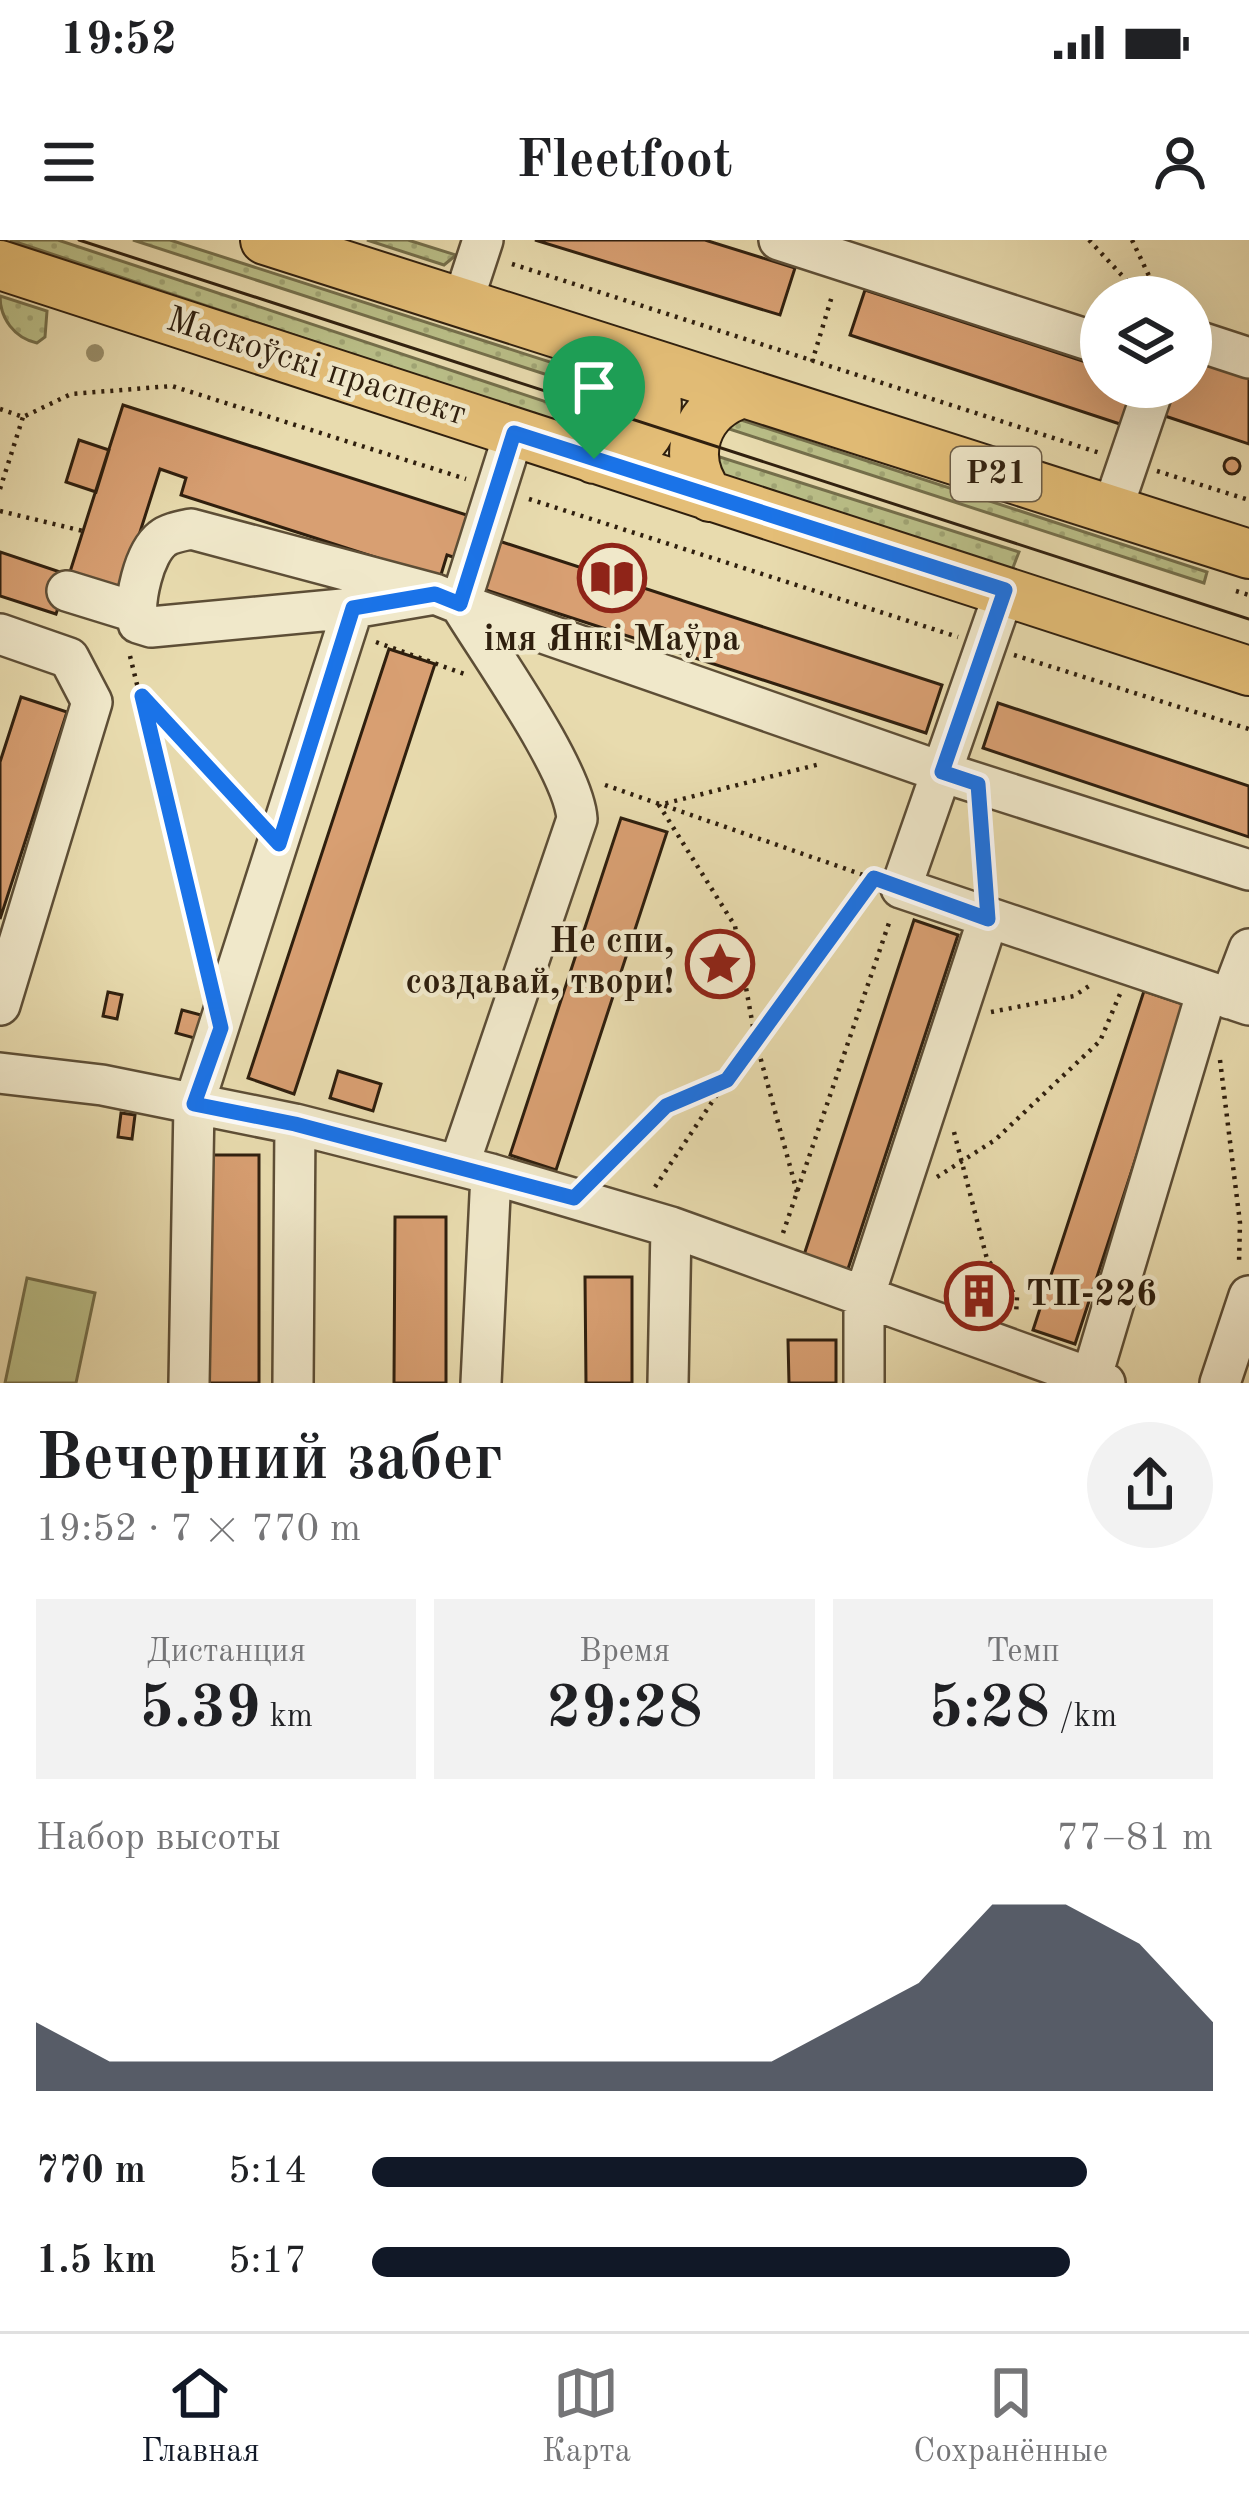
<!DOCTYPE html>
<html lang="ru">
<meta charset="utf-8">
<style>
body{margin:0;font-family:"Old Standard TT",serif;background:#f2f2f2;color:#202124;height:100vh;display:flex;flex-direction:column;font-size:45px;white-space:nowrap}
*{box-sizing:border-box;margin:0}
p{font-size:39px;color:#757577}
.icon{flex:none;width:66px;height:66px;fill:none;stroke:currentColor;stroke-width:2;stroke-linecap:round;stroke-linejoin:round}
.map{position:relative;height:1143px;overflow:hidden}
.drawer{display:flex;flex-direction:column;background:#fff;flex:1}
.drawer>*{flex:none}
.controls{position:absolute;left:1080px;top:36px;display:grid;gap:24px}
.controls a{display:grid;place-items:center;width:132px;height:132px;border-radius:50%;background:#fff;box-shadow:0 12px 48px #0002;font-size:60px}
.pin{position:absolute;display:grid;place-items:center;width:102px;height:102px;color:#fff;margin:-123px -51px;border-radius:50% 50% 50% 0;rotate:-45deg;box-shadow:0 0 12px #0007}
.pin .icon{rotate:45deg}
.round{display:grid;place-items:center;flex:none;width:126px;height:126px;border-radius:63px;background:#f2f2f2}
.summary{display:flex;align-items:center;justify-content:space-between;height:204px;padding:0 36px}
h1{font-size:66px;font-weight:800;line-height:90px}
.metrics{display:grid;grid-template-columns:repeat(3,1fr);gap:18px;height:204px;padding:12px 36px}
.metrics div{display:grid;align-content:center;border-radius:0px;background:#f2f2f2;text-align:center}
.metrics b{font-size:60px;font-weight:800}
.metrics small{font-size:33px;font-weight:400}
.metrics p{font-size:33px}
.chart{height:336px;padding:24px 36px}
.chart p{display:flex;justify-content:space-between}
.chart svg{width:100%;height:216px;margin-top:12px;fill:#111827;opacity:.7}
ul{padding:0 36px;list-style:none;font-size:39px}
li{display:grid;grid-template-columns:192px 144px 1fr;align-items:center;height:90px}
li i{height:30px;border-radius:15px;background:#111827}
.status{display:flex;justify-content:space-between;align-items:center;height:84px;padding:0 60px;background:#fff;direction:ltr}
.status svg{height:33px;fill:currentColor}
header{display:flex;justify-content:space-between;align-items:center;height:156px;padding:0 36px;background:#fff;font-size:54px;font-weight:800}
.menu{display:flex;justify-content:space-around;align-items:center;height:168px;border-top:3px solid #e0e0e0;background:#fff;font-size:33px;color:#757577}
.menu a{display:grid;justify-items:center;gap:6px}
.menu .on{color:#111827}
.map>svg:first-child{display:block}
.grass{fill:url(#grass-dots);stroke:#746f4b;stroke-width:3}
.garden{fill:#babf88;stroke:#746f4b;stroke-width:3}
.building{fill:#d89f72;stroke:#2f1f0e;stroke-width:3}
.lines{fill:none;stroke-linecap:round;stroke-linejoin:round}
.minor-casing{stroke:#5d4e36;stroke-width:44}
.major-casing{stroke:#2f1f0e;stroke-width:52}
.path{stroke:#2f1f0e;stroke-width:4.5;stroke-dasharray:3 6;stroke-linecap:butt}
.minor{stroke:#f0e8ca;stroke-width:39}
.major{stroke:#e4be77;stroke-width:48}
.tram{stroke:#2f1f0e;stroke-width:3}
.tree{fill:#998e6a}
.route-casing{stroke:#fff;stroke-width:24}
.route{stroke:#1a73e8;stroke-width:15}
.labels{text-anchor:middle;dominant-baseline:central;stroke-width:9;stroke-linejoin:round;paint-order:stroke}
.shield{fill:#f0e8ca;stroke:#695b46;stroke-width:3}
.shield-label{font-size:33px;font-weight:bold;fill:#2f1f0e}
.street-label{font-size:36px;fill:#2f1f0e;stroke:#f0e8ca}
.poi-label{font-size:36px;font-weight:bold;fill:#2f1f0e;stroke:#f0e8ca}
</style>
<div class="status"><b>19:52</b><svg viewBox="0 0 49 12"><path d="M0 12V9h3v3zM5 12V6h3v6zM10 12V3h3v9zM15 12V0h3v12zM26 1h20v11H26zM47 4h2v5h-2z"/></svg></div>
<header><svg class="icon" aria-label="menu" viewBox="0 0 24 24"><path d="M4 6h16M4 12h16M4 18h16"/></svg>Fleetfoot<svg class="icon" aria-label="person" viewBox="0 0 24 24"><circle cx="12" cy="8" r="4"/><path d="M4 21q1-7 8-7t8 7"/></svg></header>
<div class="map">
<svg width="1249" height="1143" viewBox="0 0 1249 1143">
<defs>
<pattern id="grass-dots" width="8" height="8" patternUnits="userSpaceOnUse" patternTransform="scale(3)"><rect width="8" height="8" fill="#babf88"/><path d="M2 2h.1M6 6h.1" fill="none" stroke="#a0a474" stroke-width="1.8" stroke-linecap="round"/></pattern>
</defs>
<rect width="100%" height="100%" fill="#e8dbae"/>
<filter id="stains"><feTurbulence type="fractalNoise" baseFrequency=".00167" numOctaves="4"/><feColorMatrix values="0 0 0 0 .2 0 0 0 0 .09 0 0 0 0 .02 0 0 0 .5 -.17"/></filter>
<radialGradient id="worn" r=".72"><stop offset=".6" stop-color="#630" stop-opacity="0"/><stop offset="1" stop-color="#630" stop-opacity=".3"/></radialGradient>
<path class="grass" d="M10,0h48l579,192 -35,6z
M133,0h37l464,149 9,17z
M367,0h41l48,15 -12,10z
M0,56l47,15 -2,26 -8,6c-23,-5 -37,-25 -37,-47z
M732,177l475,155 -3,11 -490,-159z
M704,212l315,100 -7,18 -296,-96z"/>
<path class="garden" d="M27,1038l68,15 -19,90h-71z"/>
<path class="building" d="M535,0h170l90,28 -15,47z
M865,50l236,77v20h35l-13,38 -273,-90z
M1191,118l58,18v68l-93,-31 13,-26h22z
M123,165l353,113 -14,42 -15,-5 -7,23 -259,-83 5,-17 -26,-9 -39,123 -52,-17z
M79,200l30,10 -13,42 -30,-10z
M1224 226a8 8 0 1 1 16 0a8 8 0 1 1-16 0Z
M499,301l443,144 -16,48 -443,-144z
M0,312l69,23 -13,39 -56,-18z
M389,409l46,15 -141,430 -46,-16z
M21,457l46,15 -67,207v-157z
M998,463l251,83v51l-266,-89z
M621,578l46,14 -111,338 -46,-15z
M914,680l44,15 -112,340 -44,-14z
M703,718l32,11 -4,11 -32,-11z
M1144,751l42,14 -111,339 -42,-14z
M108,752l14,3 -5,24 -14,-3z
M182,770l23,6 -7,23 -22,-6z
M338,831l43,13 -8,27 -43,-13z
M121,873l14,2 -3,24 -14,-2z
M207,915h52v228h-52z
M395,977h51v166h-52z
M585,1037h47v106h-46z
M975,1040l17,6 -8,25 -17,-5z
M788,1100h48v43h-47z"/>
<g class="lines">
<g class="minor-casing">
<path id="minor" d="M779,0l322,104
M462,64l21,-64
M1191,99l58,19
M514,193l-54,171 482,168 307,98
M1112,270l42,-123
M1005,350l-104,298 348,117
M67,351l68,21
M435,354l-82,14 -202,19 -13,-4c-5,-22 6,-70 24,-84 7,-6 20,-8 29,-10l244,65 25,10c29,48 114,166 117,215l-118,346
M0,394l69,24 23,44 -92,303
M1230,759l19,-50
M0,833l102,12 193,39 196,50 180,53 434,156
M1091,1139l116,-388
M189,1143l5,-279 159,-496
M293,1143l2,-259
M481,1143l10,-209
M668,1143l3,-156
M864,1143v-86l124,-378
M1220,1143l29,-87"/>
</g>
<g class="major-casing">
<path id="major" d="M265,0l984,314
M0,25l1249,406
M594,219l38,-8c33,-26 34,-69 -2,-94
M710,257c-31,-40 -15,-89 33,-104"/>
</g>
<path class="path" d="M1089,0l53,57
M1132,0l27,57
M512,24l588,189
M812,122l20,-66
M0,169l23,8 48,-23 101,-8 294,93
M1157,231l92,29
M0,249l23,-72
M529,259l429,138
M0,271l83,20
M1236,351l13,4
M376,402l91,33
M1014,415l235,74
M130,416l75,304
M146,460l106,115
M605,545l267,93
M980,577l5,66
M991,772l83,-16 15,-10
M1220,820l20,163 -1,40
M954,892l33,127 30,38 -1,18
M598,933l68,-67 61,-26
M937,937l58,-37 105,-99 20,-47
M655,947l100,-149 112,-151
M797,952l-42,-154 -20,-112 -76,-121 161,-41
M783,993l107,-313"/>
<use href="#minor" class="minor"/>
<use href="#major" class="major"/>
<path class="tram" d="M79,0l1170,379"/>
</g>
<circle class="tree" cx="95" cy="113" r="9"/>
<g class="lines">
<g class="route-casing">
<path id="route" d="M514,193l491,157 -63,182 36,12 10,135 -114,-41 -147,202 -61,26 -92,92 -279,-74 -101,-20 27,-76 -79,-332 137,148 74,-236 82,-14 25,10z"/>
</g>
<use href="#route" class="route"/>
</g>
<defs>
<g id="library-ring" transform="scale(3.45)"><circle r="9.5" fill="#f0e8ca" stroke="#8f2418" stroke-width="1.5"/><path d="M-6-4Q-3-5.5-.7-3.5V5Q-3 3-6 4ZM6-4Q3-5.5 .7-3.5V5Q3 3 6 4Z" fill="#8f2418"/></g>
<g id="sight-ring" transform="scale(3.45)"><circle r="9.5" fill="#f0e8ca" stroke="#8f2418" stroke-width="1.5"/><path d="M0-6L1.8-2.2L6-1.7L2.9 1.2L3.7 5.4L0 3.3L-3.7 5.4L-2.9 1.2L-6-1.7L-1.8-2.2Z" fill="#8f2418"/></g>
<g id="building-ring" transform="scale(3.45)"><circle r="9.5" fill="#f0e8ca" stroke="#8f2418" stroke-width="1.5"/><path d="M-4-6H4V6H1V3H-1V6H-4ZM-2.5-4.3h1.7v1.8h-1.7ZM.8-4.3h1.7v1.8H.8ZM-2.5-1h1.7V.8h-1.7ZM.8-1h1.7V.8H.8Z" fill="#8f2418"/></g>
</defs>
<g fill-rule="evenodd">
<use href="#library-ring" x="612" y="338"/>
<use href="#sight-ring" x="720" y="724"/>
<use href="#building-ring" x="979" y="1056"/>
</g>
<g class="labels">
<rect class="shield" x="951" y="207" width="90" height="54" rx="9"/>
<g class="shield-label">
<text x="996" y="234">Р21</text>
</g>
<g class="street-label">
<text transform="translate(316 128) rotate(18)">Маскоўскі праспект</text>
</g>
<g class="poi-label">
<text x="612" y="401">імя Янкі Маўра</text>
<text x="674" y="703" text-anchor="end">Не спи,<tspan x="674" dy="41">создавай, твори!</tspan></text>
<text x="1026" y="1056" text-anchor="start">ТП-226</text>
</g>
</g>
<rect width="100%" height="100%" filter="url(#stains)"/>
<rect width="100%" height="100%" fill="url(#worn)"/>
</svg>
<div class="controls">
<a><svg class="icon" aria-label="layers" viewBox="0 0 24 24"><path d="M12 4l9 5-9 5-9-5zM3 14l9 5 9-5"/></svg></a>
</div>
<div class="pin" style="left:594px;top:219px;background:#1e9e55"><svg class="icon" aria-label="arrive" viewBox="0 0 24 24"><path d="M6 21V4h12l-3 4 3 4H6"/></svg></div>
</div>
<section class="drawer">
<div class="summary"><div><h1>Вечерний забег</h1><p>19:52 · 7 × 770 m</p></div><a class="round"><svg class="icon" aria-label="share" viewBox="0 0 24 24"><path d="M12 15V3M7 8l5-5 5 5M5 13v7h14v-7"/></svg></a></div>
<div class="metrics">
<div><p>Дистанция</p><b>5.39<small> km</small></b></div>
<div><p>Время</p><b>29:28</b></div>
<div><p>Темп</p><b>5:28<small> /km</small></b></div>
</div>
<div class="chart"><p><span>Набор высоты</span>77–81 m</p>
<svg viewBox="0 0 160 44" preserveAspectRatio="none"><path d="M0 44V30L10 38L20 38L30 38L40 38L50 38L60 38L70 38L80 38L90 38L100 38L110 30L120 22L130 6L140 6L150 14L160 30V44z"/></svg>
</div>
<ul>
<li><b>770 m</b>5:14<i style="width:85%"></i></li>
<li><b>1.5 km</b>5:17<i style="width:83%"></i></li>
</ul>
</section>
<nav class="menu">
<a class="on"><svg class="icon" aria-label="home" viewBox="0 0 24 24"><path d="M3 11l9-7 9 7M6 9v11h12V9"/></svg>Главная</a>
<a><svg class="icon" aria-label="map" viewBox="0 0 24 24"><path d="M3 6l6-2 6 2 6-2v14l-6 2-6-2-6 2zM9 4v14M15 6v14"/></svg>Карта</a>
<a><svg class="icon" aria-label="saved" viewBox="0 0 24 24"><path d="M7 4h10v16l-5-4-5 4z"/></svg>Сохранённые</a>
</nav>
